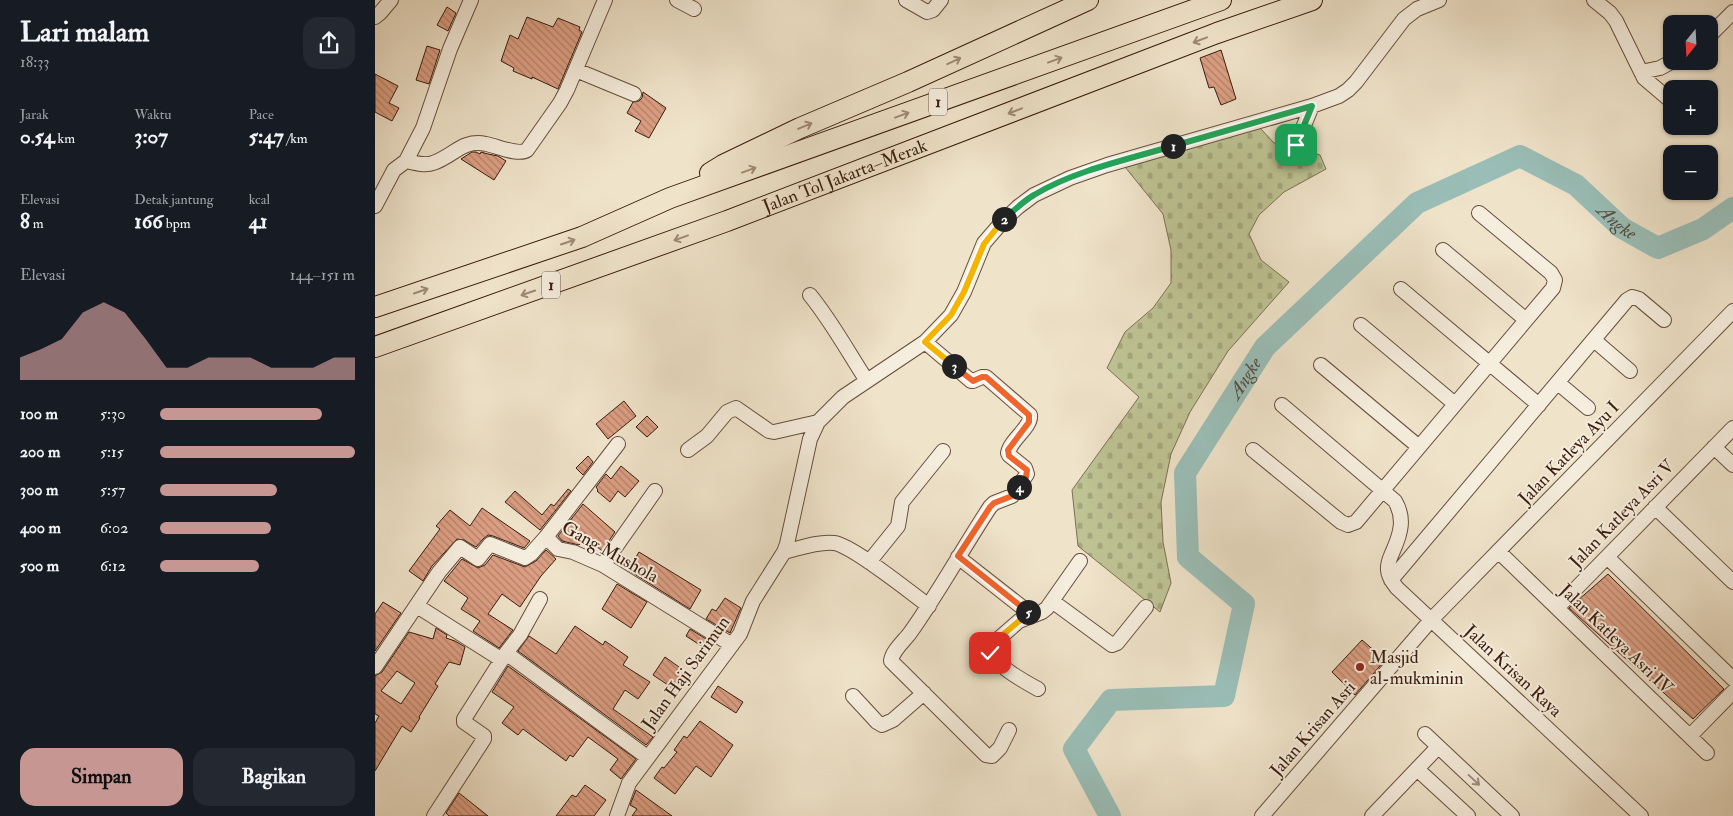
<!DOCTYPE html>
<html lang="id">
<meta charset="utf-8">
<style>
body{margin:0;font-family:"IM FELL Double Pica",serif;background:#242831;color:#f1f3f6;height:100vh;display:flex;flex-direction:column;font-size:19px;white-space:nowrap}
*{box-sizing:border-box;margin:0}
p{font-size:16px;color:#9ea1a6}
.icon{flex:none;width:28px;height:28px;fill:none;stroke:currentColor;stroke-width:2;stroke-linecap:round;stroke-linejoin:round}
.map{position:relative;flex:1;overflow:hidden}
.details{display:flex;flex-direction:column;background:#171b24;width:375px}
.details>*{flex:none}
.needle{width:32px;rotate:198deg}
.controls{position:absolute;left:1288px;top:15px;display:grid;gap:10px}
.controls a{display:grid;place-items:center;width:55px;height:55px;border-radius:10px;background:#171b24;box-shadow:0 1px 4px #0004;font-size:25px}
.pin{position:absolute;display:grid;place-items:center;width:42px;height:42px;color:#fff;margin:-21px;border-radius:10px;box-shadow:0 2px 8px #0006}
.km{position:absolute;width:25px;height:25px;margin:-12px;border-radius:50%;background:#222;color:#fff;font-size:14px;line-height:25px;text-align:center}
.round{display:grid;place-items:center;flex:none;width:52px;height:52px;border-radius:15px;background:#242831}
.head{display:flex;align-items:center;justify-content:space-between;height:85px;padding:0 20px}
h1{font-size:28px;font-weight:800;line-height:38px}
.stats{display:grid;grid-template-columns:repeat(3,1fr);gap:8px;height:85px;padding:5px 20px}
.stats div{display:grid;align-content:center}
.stats b{font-size:21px;font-weight:800}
.stats small{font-size:14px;font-weight:400}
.stats p{font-size:14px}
.chart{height:140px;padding:10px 20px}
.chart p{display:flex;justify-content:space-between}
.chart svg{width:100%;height:90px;margin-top:5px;fill:#c59692;opacity:.7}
.button{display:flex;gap:10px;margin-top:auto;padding:10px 20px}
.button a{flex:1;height:58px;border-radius:15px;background:#c59692;color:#111;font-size:20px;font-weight:800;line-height:58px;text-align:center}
.button a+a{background:#242831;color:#f1f3f6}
ul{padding:0 20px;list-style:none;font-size:16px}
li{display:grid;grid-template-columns:80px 60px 1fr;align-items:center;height:38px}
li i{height:12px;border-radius:6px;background:#c59692}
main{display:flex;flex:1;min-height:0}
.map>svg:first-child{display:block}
.cemetery{fill:url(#cemetery-stones);stroke:#7c7051}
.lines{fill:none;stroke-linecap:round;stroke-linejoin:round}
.river{stroke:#9abeb7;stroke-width:22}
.building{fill:url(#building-back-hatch);stroke:#3a1c0e;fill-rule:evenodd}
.minor-casing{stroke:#674e3d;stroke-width:16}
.highway-casing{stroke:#3a1c0e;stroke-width:22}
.minor{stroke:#f5eddd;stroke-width:14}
.highway{stroke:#efe3ca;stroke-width:20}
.oneway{stroke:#9e8975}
.oneway2{stroke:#a18f80}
.split-1-casing{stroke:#fff;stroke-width:10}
.split-2-casing{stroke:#fff;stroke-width:10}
.split-3-casing{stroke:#fff;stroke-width:10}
.split-4-casing{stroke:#fff;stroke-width:10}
.split-5-casing{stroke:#fff;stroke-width:10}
.split-6-casing{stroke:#fff;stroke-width:10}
.split-1{stroke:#22a559;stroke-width:6}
.split-2{stroke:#22a559;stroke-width:6}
.split-3{stroke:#f5b400;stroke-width:6}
.split-4{stroke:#f0652b;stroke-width:6}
.split-5{stroke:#f0652b;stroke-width:6}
.split-6{stroke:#f5b400;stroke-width:6}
.poi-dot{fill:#8f2418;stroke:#f5eddd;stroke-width:2}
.labels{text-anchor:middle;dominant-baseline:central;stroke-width:4;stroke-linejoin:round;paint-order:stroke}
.shield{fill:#f5eddd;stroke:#725b4c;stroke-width:1}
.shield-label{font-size:16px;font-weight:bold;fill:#3a1c0e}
.street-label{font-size:18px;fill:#3a1c0e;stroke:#f5eddd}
.poi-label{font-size:18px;fill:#3a1c0e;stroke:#f5eddd;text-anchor:start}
.water-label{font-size:19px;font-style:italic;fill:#574d41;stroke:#f5eddd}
</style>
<main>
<section class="details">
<div class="head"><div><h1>Lari malam</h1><p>18:33</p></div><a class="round"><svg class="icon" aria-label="share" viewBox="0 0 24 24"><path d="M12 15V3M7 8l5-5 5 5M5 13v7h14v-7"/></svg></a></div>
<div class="stats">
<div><p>Jarak</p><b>0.54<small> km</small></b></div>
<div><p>Waktu</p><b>3:07</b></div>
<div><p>Pace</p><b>5:47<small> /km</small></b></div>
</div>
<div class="stats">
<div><p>Elevasi</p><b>8<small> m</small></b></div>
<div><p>Detak jantung</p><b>166<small> bpm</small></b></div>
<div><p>kcal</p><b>41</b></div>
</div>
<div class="chart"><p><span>Elevasi</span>144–151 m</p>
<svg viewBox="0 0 160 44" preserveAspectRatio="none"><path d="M0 44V33L10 29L20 24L30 11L40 6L50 11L60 24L70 38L80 38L90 33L100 33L110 33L120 38L130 38L140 38L150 33L160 33V44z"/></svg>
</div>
<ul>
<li><b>100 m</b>5:30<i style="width:83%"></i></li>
<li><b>200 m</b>5:15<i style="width:100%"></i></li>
<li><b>300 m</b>5:57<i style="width:60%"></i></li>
<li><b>400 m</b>6:02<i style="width:57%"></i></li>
<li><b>500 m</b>6:12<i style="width:51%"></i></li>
</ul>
<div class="button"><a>Simpan</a><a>Bagikan</a></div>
</section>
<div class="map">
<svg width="1358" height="816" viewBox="0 0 1358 816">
<defs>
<pattern id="cemetery-stones" width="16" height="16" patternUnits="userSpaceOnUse" patternTransform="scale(1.25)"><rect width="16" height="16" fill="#bec394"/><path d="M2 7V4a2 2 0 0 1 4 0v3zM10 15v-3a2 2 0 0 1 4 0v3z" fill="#a4a77e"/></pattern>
<pattern id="building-back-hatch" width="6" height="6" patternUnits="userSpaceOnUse" patternTransform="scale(1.25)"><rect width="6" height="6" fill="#dc9f83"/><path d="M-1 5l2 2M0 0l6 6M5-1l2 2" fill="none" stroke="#b3816a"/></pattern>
</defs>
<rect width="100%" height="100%" fill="#efe3ca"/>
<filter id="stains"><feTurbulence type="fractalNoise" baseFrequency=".004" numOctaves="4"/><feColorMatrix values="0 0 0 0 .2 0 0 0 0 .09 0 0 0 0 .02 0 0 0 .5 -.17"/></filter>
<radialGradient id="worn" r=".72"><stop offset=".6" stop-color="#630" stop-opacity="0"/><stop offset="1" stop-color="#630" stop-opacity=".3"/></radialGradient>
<path class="cemetery" d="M885,128l14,15 46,12 6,14 -42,23 -25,23 -10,19 12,26 28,22 -61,69 -38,61 -19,42 -10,48 2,40 8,41 -11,29 -82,-66 -6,-56 67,-93 -32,-29 18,-36 28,-24 18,-25v-33l-8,-36 -38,-47z"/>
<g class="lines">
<path class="river" id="s1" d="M735,816l-36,-67 37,-49 113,-4 20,-92 -56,-47 -3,-84 80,-126 152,-144 103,-47 56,29 46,43 36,20 45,-19 30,-21"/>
</g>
<path class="building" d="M72,7l9,6 -8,18 -11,-6z
M152,17l26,10 5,-9 22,9 -1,3 3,2 -24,57 -26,-12v2l-19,-8 1,-3 -13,-7 9,-26 8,4z
M52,46l13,4 -11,34 -13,-4z
M846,50l15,49 -15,6 -7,-18 -5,1 -9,-30z
M0,74l23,12 -9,17 10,5 -7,13 -17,-9z
M268,92l23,16 -17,30 -14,-7 6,-10 -14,-8 6,-11 6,-1 3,-3z
M97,152h4l4,2 1,-2 7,2 10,2 8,5 -12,19 -33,-21z
M249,401l12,15 -28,23 -12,-15z
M272,416l11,11 -11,10 -11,-10z
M213,456l5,6 -10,13 -7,-7z
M246,466l18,15 -14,16 -7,-6 -8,11 -13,-11 1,-1 -2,-3 10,-13 5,5z
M193,489l3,2 -31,39 -35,-28 10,-11 27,24 9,-11 3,2z
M208,504l32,28 -13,19 -16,-14 -7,8 -17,-4 -4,-5z
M107,508l48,33 -6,7 -31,-12 -5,-1 -5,4 -7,8 -12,-7 -7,-1 -25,27 -9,15 -14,-10 31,-42 -4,-3 14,-16 20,16z
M171,550l10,9 -15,17 -21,31 -18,-13 -14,20 25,16 -14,18 -26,-17 7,-10 -19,-12 7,-11 -24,-17 18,-22 16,9 7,-3 8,-10 32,12 11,-6z
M264,552l62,38 -11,19 -62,-39z
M1233,574l116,115 -31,30 -124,-111z
M242,584l30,18 -16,26 -29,-19z
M350,598l16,10 -11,25 -24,-14 6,-10 4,2z
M8,602l18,11 -26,38v-37z
M200,626l28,19 2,-4 23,16 -5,8 27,17 -12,17 -13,-9 -12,19 40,28 -7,8 -128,-94 11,-15 27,18z
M61,628l11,7 -1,3 9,3 10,6 -5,18 -11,-3 -14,22 3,2 -19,31 1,1 -9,14 -9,-6 -27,45v-48l4,-7 -4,-2v-38l7,-4 27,-40 24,7zM22,671l18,12 -14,21 -20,-13z
M315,629l21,13 -5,7 -20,-13z
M987,640l23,20 -30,35 -23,-23z
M290,657l21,15 -12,17 -21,-14z
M133,666l128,93 -15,20 -11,-9 8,-11 -30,-22 -15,20 -3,-2 -4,6 -43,-32 -5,6 -16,-12 12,-16 -22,-15z
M343,686l25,16 -7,11 -25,-16z
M325,721l33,24 -22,32 -15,-11 -21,28 -21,-16 8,-11 2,1 13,-16 -3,-2 10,-14 3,2z
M210,785l21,15 -12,16h-38l16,-21 4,2z
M261,790l36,26h-40l5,-7 -7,-4z
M84,793l29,23h-39l-3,-3z"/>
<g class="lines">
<g class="minor-casing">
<path id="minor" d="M302,0l17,9
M531,0l21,12 6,-2 8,-10
M1219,0l16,13 6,8 28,57 27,23
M0,17l5,-4 11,-13
M1334,36l24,-24
M201,70l58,24
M1266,72l19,-4 13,-7
M921,145l16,-39
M31,161l17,-33 27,-79 21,-49
M0,206l19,-36 12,-9c9,2 19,5 27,2 21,-7 29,-24 53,-19 11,2 32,12 41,6l33,-47 7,-13 38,-90
M1068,250l83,70
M1026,289l138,116
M435,295c22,27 38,57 57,86
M986,325l94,79
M1219,340l36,31
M550,342l46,39h2l9,-4h4l44,38c2,12 -20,25 -22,38l1,2 16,13 2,6 -15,22 -18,7 -4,4c-27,41 -51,85 -80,126 -6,8 -18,18 -19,28l95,94 6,1 8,-8 9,-18
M946,365l98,82
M1183,383l30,25
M907,405l113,96c10,17 6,32 -2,50 -2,5 -6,12 -5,19 0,6 5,13 9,18l244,228
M243,444l-72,93 12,12 15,3 30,13 129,80
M1339,447l19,18
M313,450l19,-14 20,-24 9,-4 33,23 5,1 44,-10
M878,450l88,72 7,3 8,-3 197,-234 2,-8 -4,-7 -72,-60
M1280,507l78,75
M1123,551l209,202
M409,552c16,-4 35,-11 50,-9 18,2 77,50 95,63
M583,557l74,58
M1232,557l126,122
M494,562l29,-36 4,-24 41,-51
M228,565l52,-74
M1016,580l236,-280 5,-3 7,2 25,21
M677,601l60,44 5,-2 29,-36
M42,606l85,54
M1182,608l176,-180
M131,653l141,104
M0,667l64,-95 21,-25 18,12 12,-15 35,14 6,-4 15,-17
M663,689c-13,-7 -48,-26 -49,-42l30,-26 23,-9 5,-4 33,-47
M478,696l24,26 5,3 11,-5 31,-27
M1050,734l87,82
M1315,736l43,-44
M1042,769l51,47
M59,816l50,-77v-3l-20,-14v-3l42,-66 14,-18 20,-36
M242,816l12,-33 111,-149 13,-33 31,-49 3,-8 23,-105 8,-17 25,-25 82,-55 26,-27 13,-23 20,-49 19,-22 15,-14 16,-12 36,-17 37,-13 205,-59 27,-10 9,-6 8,-8 48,-63 13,-10 22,-9
M887,816l169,-196 302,-309
M997,816l66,-69"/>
</g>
<g class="highway-casing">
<g id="highway">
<path d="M335,173l13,-8 77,-37 108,-46 180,-82"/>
<path d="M0,307l207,-70 88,-39 551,-198"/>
<path id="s2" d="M0,347l352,-126 490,-188 95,-33"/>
</g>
</g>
<use href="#minor" class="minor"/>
<use href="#highway" class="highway"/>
</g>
<defs><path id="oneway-shaft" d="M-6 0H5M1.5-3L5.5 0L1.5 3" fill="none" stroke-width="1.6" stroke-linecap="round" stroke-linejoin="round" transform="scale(1.25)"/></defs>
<g class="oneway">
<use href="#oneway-shaft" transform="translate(825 40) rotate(159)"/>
<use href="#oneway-shaft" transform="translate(680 60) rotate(-20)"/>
<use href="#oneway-shaft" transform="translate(579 61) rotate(-25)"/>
<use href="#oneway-shaft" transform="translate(640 111) rotate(159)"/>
<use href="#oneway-shaft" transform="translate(527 115) rotate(-20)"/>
<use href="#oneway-shaft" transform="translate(430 126) rotate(-23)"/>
<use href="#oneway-shaft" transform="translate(374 170) rotate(-20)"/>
<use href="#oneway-shaft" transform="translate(306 238) rotate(160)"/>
<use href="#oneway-shaft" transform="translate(193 242) rotate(-19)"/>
<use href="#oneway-shaft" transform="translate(46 291) rotate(-19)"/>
<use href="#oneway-shaft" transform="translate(153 293) rotate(161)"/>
</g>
<use class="oneway2" href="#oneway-shaft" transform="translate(1099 780) rotate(43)"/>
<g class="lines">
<g class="split-1-casing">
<path id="split-1" d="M798,146l139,-40 -16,39"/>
</g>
<g class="split-2-casing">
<path id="split-2" d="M629,219c10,-8 19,-18 30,-24 39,-24 95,-36 139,-49"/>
</g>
<g class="split-3-casing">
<path id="split-3" d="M579,366l-29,-24 26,-27 13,-23 20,-48 20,-25"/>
</g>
<g class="split-4-casing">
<path id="split-4" d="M579,366l19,15 9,-4h4l43,38v7l-21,28 1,6 18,14 -1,7 -7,10"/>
</g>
<g class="split-5-casing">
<path id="split-5" d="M644,487l-7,9 -18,7 -4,4 -32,49 70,56"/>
</g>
<g class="split-6-casing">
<path id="split-6" d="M615,653l-1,-6 3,-3 27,-23 13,-6 -4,-3"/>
</g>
<use href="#split-1" class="split-1"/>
<use href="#split-2" class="split-2"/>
<use href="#split-3" class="split-3"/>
<use href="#split-4" class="split-4"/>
<use href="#split-5" class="split-5"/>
<use href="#split-6" class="split-6"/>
</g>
<circle class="poi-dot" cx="985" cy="667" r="5"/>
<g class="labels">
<g class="shield">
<rect x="554" y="88.5" width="18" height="27" rx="4"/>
<rect x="167" y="271.5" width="18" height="27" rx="4"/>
</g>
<g class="shield-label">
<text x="563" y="102">1</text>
<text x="176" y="285">1</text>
</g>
<g class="street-label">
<text stroke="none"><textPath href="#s2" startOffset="500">Jalan Tol Jakarta–Merak</textPath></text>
<text transform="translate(1194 453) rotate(-46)">Jalan Katleya Ayu I</text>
<text transform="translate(1247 514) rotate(-46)">Jalan Katleya Asri V</text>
<text transform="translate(235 552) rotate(29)">Gang Mushola</text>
<text transform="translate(1241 639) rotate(44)">Jalan Katleya Asri IV</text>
<text transform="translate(1138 671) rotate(43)">Jalan Krisan Raya</text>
<text transform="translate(311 673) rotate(-54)">Jalan Haji Sarimun</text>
<text transform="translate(938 729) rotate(-49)">Jalan Krisan Asri</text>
</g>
<g class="poi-label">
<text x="995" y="657">Masjid<tspan x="995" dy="21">al-mukminin</tspan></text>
</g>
<g class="water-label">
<text stroke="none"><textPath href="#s1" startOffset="1092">Angke</textPath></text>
<text stroke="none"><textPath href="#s1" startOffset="614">Angke</textPath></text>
</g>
</g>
<rect width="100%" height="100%" filter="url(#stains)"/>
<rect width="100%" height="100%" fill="url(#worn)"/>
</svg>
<div class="controls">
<a><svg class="needle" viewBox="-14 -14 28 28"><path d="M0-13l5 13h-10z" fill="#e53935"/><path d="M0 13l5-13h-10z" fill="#9ea1a6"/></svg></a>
<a>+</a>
<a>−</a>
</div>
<div class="pin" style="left:921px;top:145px;background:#1e9e55"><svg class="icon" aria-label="arrive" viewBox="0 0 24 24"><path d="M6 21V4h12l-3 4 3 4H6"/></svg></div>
<div class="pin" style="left:615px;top:653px;background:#d93025"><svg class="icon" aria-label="check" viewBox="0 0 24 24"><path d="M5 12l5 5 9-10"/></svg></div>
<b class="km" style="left:798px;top:146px">1</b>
<b class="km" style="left:629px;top:219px">2</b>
<b class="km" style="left:579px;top:366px">3</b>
<b class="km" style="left:644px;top:487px">4</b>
<b class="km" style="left:653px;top:612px">5</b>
</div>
</main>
